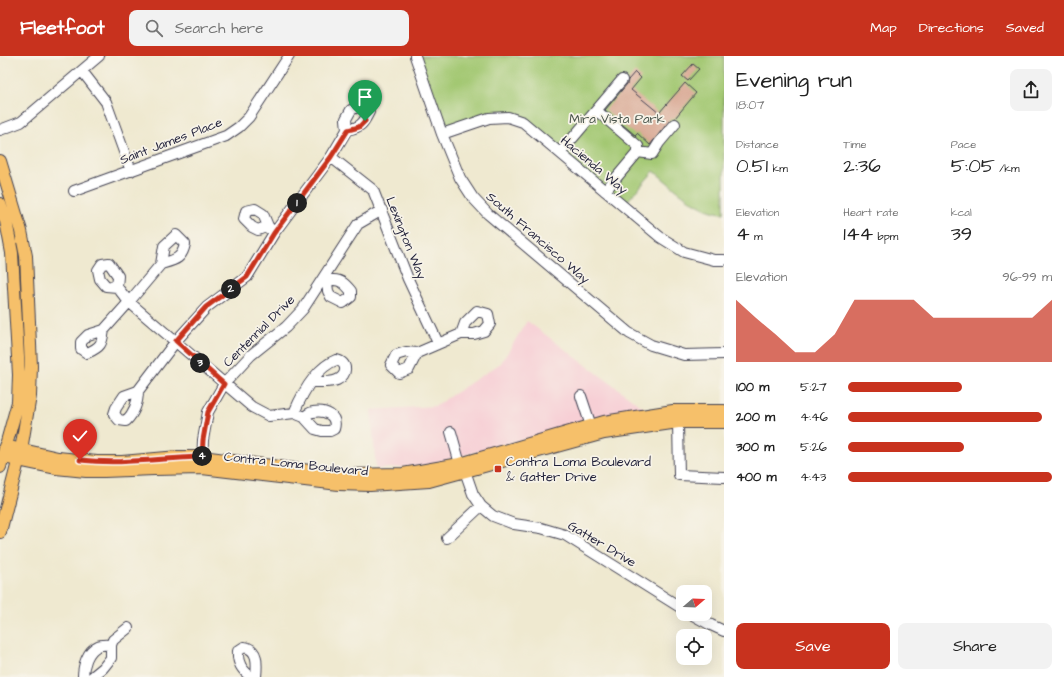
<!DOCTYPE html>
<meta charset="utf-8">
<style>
body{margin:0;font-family:"Architects Daughter",sans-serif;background:#f2f2f2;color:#222;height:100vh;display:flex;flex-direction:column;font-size:15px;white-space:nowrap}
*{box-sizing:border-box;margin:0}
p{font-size:13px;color:#767676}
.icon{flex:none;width:22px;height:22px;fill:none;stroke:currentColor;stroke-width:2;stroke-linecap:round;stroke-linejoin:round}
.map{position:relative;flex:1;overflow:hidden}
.drawer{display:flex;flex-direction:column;background:#fff;width:340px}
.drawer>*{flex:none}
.needle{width:26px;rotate:71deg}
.tools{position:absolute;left:676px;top:529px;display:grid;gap:8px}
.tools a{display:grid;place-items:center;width:36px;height:36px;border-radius:8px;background:#fff;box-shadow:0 4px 16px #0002;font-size:20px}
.pin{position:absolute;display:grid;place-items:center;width:34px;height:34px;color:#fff;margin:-41px -17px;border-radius:50% 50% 50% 0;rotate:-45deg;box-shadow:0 0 4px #0007}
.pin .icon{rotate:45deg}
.km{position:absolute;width:20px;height:20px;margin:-10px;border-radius:50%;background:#222;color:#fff;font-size:11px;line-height:20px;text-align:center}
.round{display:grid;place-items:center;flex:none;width:42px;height:42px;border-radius:8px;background:#f2f2f2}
.headline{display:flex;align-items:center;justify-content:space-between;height:68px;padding:0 12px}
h1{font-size:22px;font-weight:600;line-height:30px}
.stats{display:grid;grid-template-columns:repeat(3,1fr);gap:6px;height:68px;padding:4px 12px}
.stats div{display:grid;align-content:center}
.stats b{font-size:20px;font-weight:600}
.stats small{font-size:11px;font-weight:400}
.stats p{font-size:11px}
.chart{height:112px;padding:8px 12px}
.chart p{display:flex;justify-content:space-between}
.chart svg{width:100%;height:72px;margin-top:4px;fill:#c8321e;opacity:.7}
.action{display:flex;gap:8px;margin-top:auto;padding:8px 12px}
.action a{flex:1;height:46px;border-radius:8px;background:#c8321e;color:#fff;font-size:16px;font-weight:600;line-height:46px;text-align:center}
.action a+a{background:#f2f2f2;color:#222}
ul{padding:0 12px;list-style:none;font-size:13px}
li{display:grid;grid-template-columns:64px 48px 1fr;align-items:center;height:30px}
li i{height:10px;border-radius:5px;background:#c8321e}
header{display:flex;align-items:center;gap:24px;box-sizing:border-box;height:56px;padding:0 20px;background:#c8321e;color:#fff}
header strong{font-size:19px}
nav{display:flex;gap:22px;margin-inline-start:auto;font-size:14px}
.search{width:280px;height:36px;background:#f2f2f2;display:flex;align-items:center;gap:10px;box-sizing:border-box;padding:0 14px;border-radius:8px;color:#767676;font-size:15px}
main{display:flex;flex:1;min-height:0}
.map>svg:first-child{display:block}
.built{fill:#f7cfd5}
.green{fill:#a3c872;stroke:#627556}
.building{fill:#d9a994}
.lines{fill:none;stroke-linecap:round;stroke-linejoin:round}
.minor-casing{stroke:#414051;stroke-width:12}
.major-casing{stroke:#414051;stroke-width:14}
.minor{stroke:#fff;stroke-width:10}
.major{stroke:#f6c06b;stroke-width:12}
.route-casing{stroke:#fff;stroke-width:8}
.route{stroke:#c8321e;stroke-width:5}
.poi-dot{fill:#c8321e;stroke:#f7f3e8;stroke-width:1.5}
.labels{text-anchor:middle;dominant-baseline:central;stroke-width:3.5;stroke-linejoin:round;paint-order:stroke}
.park-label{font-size:13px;fill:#49544c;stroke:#f7f3e8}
.street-label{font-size:13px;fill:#22223b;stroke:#f7f3e8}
.poi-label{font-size:13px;fill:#22223b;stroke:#f7f3e8;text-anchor:start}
</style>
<header>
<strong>Fleetfoot</strong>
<div class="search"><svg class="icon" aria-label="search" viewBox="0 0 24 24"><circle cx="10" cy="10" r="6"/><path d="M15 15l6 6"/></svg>Search here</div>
<nav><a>Map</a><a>Directions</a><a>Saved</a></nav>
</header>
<main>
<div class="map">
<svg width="724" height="621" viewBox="0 0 724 621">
<rect width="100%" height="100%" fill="#f7f3e8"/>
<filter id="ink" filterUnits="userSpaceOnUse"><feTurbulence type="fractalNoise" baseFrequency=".025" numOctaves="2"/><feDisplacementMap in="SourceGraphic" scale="8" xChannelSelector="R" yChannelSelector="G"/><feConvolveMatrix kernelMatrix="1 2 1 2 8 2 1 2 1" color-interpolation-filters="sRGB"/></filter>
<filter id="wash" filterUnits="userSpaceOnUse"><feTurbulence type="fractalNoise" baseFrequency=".012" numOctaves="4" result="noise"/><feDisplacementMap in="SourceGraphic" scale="16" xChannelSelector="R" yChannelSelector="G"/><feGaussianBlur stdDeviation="0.9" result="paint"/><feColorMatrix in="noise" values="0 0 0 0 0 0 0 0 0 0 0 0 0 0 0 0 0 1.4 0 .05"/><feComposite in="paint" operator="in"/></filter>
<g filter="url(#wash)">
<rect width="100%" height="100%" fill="#efe9d0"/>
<path class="built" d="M527,265l117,87 -221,58 -47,3 -5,-59 64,-4 66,-43z"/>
<path class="green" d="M415,0h309v157c-24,0 -52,-27 -70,-42l-31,35 -100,-84 -15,-5 -66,17z"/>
<g id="blocks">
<path class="building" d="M693,8l6,5 -11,12 -6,-5z
M635,16l6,6 -10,12 28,23 26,-30 11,10 -21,25 -5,2 -20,25 -13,-12 -2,2 -30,-25 22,-26 1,-4z"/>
</g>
</g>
<g filter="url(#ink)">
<use href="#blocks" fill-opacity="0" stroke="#414051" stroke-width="1"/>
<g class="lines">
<g class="minor-casing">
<path id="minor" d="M415,0l27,78 18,44 13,20 15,16 141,119 22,12 33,10 40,-1
M82,15l24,31 25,69
M597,55l41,35v6
M0,74l21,-8 78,-66
M442,78l47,-16 19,-1 15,5 137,115 24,15 30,8h10
M560,97l62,-73
M331,101l42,33 35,89 30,64
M74,135l152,-55 13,-9 10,-10 40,-61
M605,135l33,-39 14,2 7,-11 16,-19
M268,170l-10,4 -6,-3 -8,-8 2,-8 9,-2 8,5 5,12 6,7
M332,224c9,-1 14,5 19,11v6l-8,6 -12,-6 -3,-6 -1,-8z
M117,231l-11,-1 -6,-7 -2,-9 4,-6 7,-1 9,13 -1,11 12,15 123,105 17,9 25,-3 10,4 11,12 7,2h8l4,-2c4,-14 -9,-19 -21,-17 -3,0 -6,3 -9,5
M104,274c-2,14 -3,17 -17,23l-6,-4v-7l7,-7 16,-5 25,-28 32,-38 3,-18 12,-11 9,9c-3,15 -10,16 -24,20
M417,297l-8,16 -10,4 -8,-8 5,-10 10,-3 11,1 44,-19h13l10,-3 6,-7 -2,-10 -11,-3 -12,12 -4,11
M138,335c0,12 -3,21 -12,30l-7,-1 -5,-6 2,-6 8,-12 14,-5 38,-50 31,-34 40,-30 27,-44 57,-76 16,-27 -1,-11 5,-9 11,-5 5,2 2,5c-6,12 -8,15 -22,18
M581,340l10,30
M294,357c8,-19 21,-45 42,-53 12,2 12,15 1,20 -7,3 -18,2 -26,2
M678,366l1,53 45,2
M451,376l9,32 5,7 8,23 8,12 12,10 21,8 27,4 24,7 118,74
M202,408l1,-24 5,-28 16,-28 27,-29 35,-28 17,-18 55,-85 24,-14
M447,482l34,-32
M691,558l20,11 13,6
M111,589l2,-5 15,-12
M83,621c0,-11 4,-26 15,-31 4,-2 10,-1 13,-1v13l-8,10 -11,9
M251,621c-9,-7 -14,-14 -13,-26l6,-4c15,2 13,18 12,30"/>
</g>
<g class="major-casing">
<path id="major" d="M0,105l21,70 5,25 5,110 -1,30 -9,54 -21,82
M0,148l6,17 6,32 7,122 -1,27 -18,65
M5,390l53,12 39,4h25l56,-5h24l139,18 62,-1 57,-10 144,-42 69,-11h51
M3,401l53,11 30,3h18l50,-2 48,-1 137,16 31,1 59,-4 175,-48 74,-11h46"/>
</g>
<use href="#minor" class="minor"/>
<use href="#major" class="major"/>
</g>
</g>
<g class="lines" filter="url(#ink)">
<g class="route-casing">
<path id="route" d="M80,404c41,5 81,-2 122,-3l1,-17 5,-28 16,-28 -48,-43 30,-34 41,-30 27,-44 57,-76 17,-27 11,-3 6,-6"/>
</g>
<use href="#route" class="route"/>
</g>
<rect class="poi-dot" x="494" y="409" width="8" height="8" rx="2"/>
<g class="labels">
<g class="park-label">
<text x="617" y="63">Mira Vista Park</text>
</g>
<g class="street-label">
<text transform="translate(171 85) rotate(-21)">Saint James Place</text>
<text transform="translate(594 109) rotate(40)">Hacienda Way</text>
<text transform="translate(406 182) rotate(68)">Lexington Way</text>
<text transform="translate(538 182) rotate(41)">South Francisco Way</text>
<text transform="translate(259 275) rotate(-45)">Centennial Drive</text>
<text transform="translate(296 408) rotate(6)">Contra Loma Boulevard</text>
<text transform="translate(602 488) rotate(31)">Gatter Drive</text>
</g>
<g class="poi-label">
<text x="506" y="406">Contra Loma Boulevard<tspan x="506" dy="15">&amp; Gatter Drive</tspan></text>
</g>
</g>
</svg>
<div class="tools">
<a><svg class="needle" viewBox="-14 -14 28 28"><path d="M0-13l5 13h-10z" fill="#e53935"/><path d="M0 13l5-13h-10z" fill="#767676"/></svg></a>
<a><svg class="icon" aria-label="locate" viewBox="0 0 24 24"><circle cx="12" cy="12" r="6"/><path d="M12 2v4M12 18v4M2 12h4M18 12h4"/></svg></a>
</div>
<div class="pin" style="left:365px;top:65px;background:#1e9e55"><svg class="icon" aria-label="arrive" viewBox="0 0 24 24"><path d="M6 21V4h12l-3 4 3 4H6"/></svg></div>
<div class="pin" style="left:80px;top:404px;background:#d93025"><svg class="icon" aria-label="check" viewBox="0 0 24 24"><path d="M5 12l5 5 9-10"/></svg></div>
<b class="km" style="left:297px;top:147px">1</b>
<b class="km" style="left:231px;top:233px">2</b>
<b class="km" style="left:200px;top:307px">3</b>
<b class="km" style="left:202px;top:400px">4</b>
</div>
<section class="drawer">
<div class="headline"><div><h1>Evening run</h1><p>18:07</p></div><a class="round"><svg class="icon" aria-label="share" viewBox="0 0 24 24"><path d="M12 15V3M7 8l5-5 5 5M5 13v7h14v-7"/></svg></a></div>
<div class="stats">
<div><p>Distance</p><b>0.51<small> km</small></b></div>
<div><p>Time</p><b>2:36</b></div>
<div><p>Pace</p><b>5:05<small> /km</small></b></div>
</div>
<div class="stats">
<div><p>Elevation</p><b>4<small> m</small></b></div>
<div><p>Heart rate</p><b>144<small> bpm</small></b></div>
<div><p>kcal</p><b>39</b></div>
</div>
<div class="chart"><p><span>Elevation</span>96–99 m</p>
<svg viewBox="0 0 160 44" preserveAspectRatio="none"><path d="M0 44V6L10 17L20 27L30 38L40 38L50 27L60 6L70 6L80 6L90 6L100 17L110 17L120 17L130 17L140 17L150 17L160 6V44z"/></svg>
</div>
<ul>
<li><b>100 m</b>5:27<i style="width:56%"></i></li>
<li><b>200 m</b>4:46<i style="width:95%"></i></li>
<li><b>300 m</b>5:26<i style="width:57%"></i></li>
<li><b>400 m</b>4:43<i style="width:100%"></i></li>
</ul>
<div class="action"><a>Save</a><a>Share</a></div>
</section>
</main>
